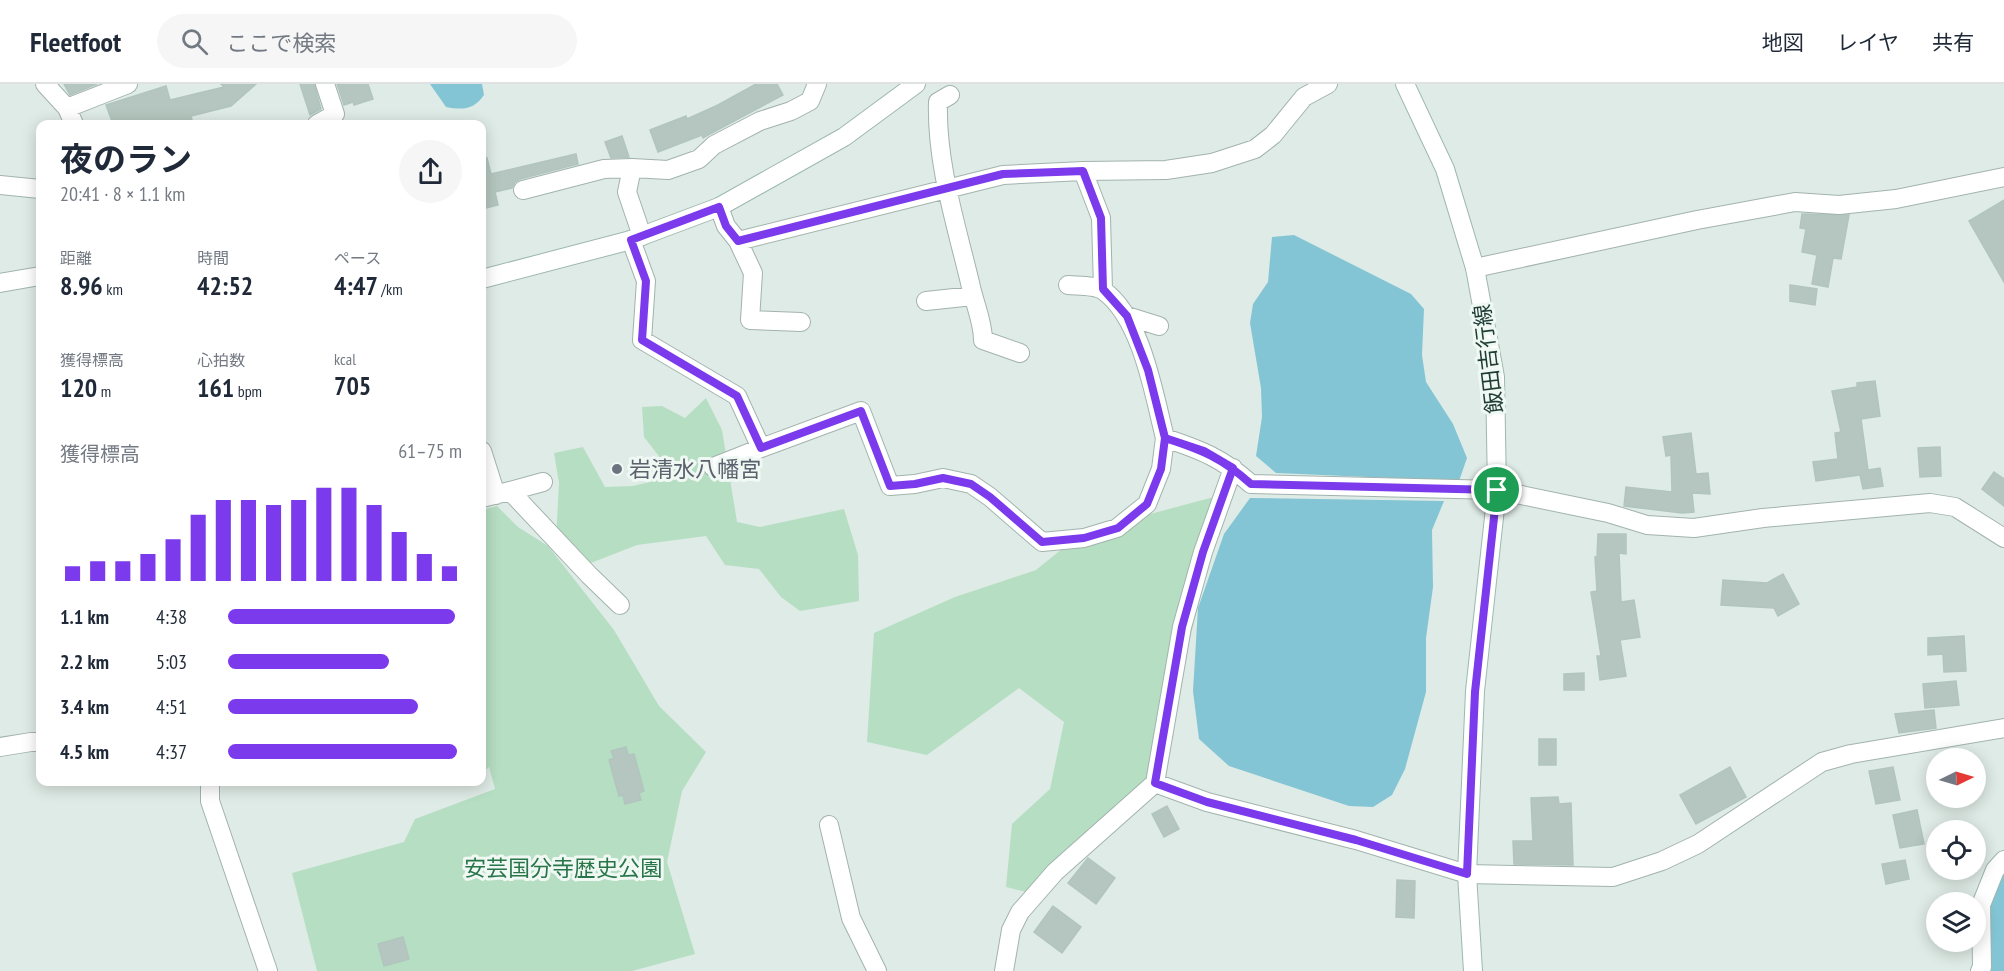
<!DOCTYPE html>
<html lang="ja">
<meta charset="utf-8">
<style>
body{margin:0;font-family:"PT Sans Narrow","Noto Sans JP",sans-serif;background:#f6f6f7;color:#1f2937;height:100vh;display:flex;flex-direction:column;font-size:22px;white-space:nowrap}
*{box-sizing:border-box;margin:0}
p{font-size:20px;color:#747a83}
.icon{flex:none;width:33px;height:33px;fill:none;stroke:currentColor;stroke-width:2;stroke-linecap:round;stroke-linejoin:round}
.map{position:relative;flex:1;overflow:hidden}
.panel{position:absolute;left:36px;top:36px;width:450px;height:666px;display:flex;flex-direction:column;background:#fff;border-radius:12px;box-shadow:0 3px 15px #0003}
.panel>*{flex:none}
.needle{width:39px;rotate:85deg}
.buttons{position:absolute;left:1926px;top:664px;display:grid;gap:12px}
.buttons a{display:grid;place-items:center;width:60px;height:60px;border-radius:50%;background:#fff;box-shadow:0 3px 15px #0003;font-size:30px}
.pin{position:absolute;display:grid;place-items:center;width:51px;height:51px;color:#fff;margin:-26px;border:3px solid #fff;border-radius:50%;box-shadow:0 2px 6px #0007}
.round{display:grid;place-items:center;flex:none;width:63px;height:63px;border-radius:32px;background:#f6f6f7}
.head{display:flex;align-items:center;justify-content:space-between;height:102px;padding:0 24px}
h1{font-size:33px;font-weight:700;line-height:45px}
.figures{display:grid;grid-template-columns:repeat(3,1fr);gap:9px;height:102px;padding:6px 24px}
.figures div{display:grid;align-content:center}
.figures b{font-size:26px;font-weight:700}
.figures small{font-size:16px;font-weight:400}
.figures p{font-size:16px}
.chart{height:168px;padding:12px 24px}
.chart p{display:flex;justify-content:space-between}
.chart svg{width:100%;height:108px;margin-top:6px;stroke:#7c3aed;stroke-width:6}
ul{padding:0 24px;list-style:none;font-size:20px}
li{display:grid;grid-template-columns:96px 72px 1fr;align-items:center;height:45px}
li i{height:15px;border-radius:8px;background:#7c3aed}
header{display:flex;align-items:center;gap:36px;box-sizing:border-box;height:84px;padding:0 30px;background:#fff;border-bottom:2px solid #e0e1e3}
header strong{font-size:28px}
nav{display:flex;gap:33px;margin-inline-start:auto;font-size:21px}
.search{width:420px;height:54px;background:#f6f6f7;display:flex;align-items:center;gap:15px;box-sizing:border-box;padding:0 21px;border-radius:33px;color:#747a83;font-size:22px}
.map>svg:first-child{display:block}
.green{fill:#b6dec2}
.water{fill:#83c5d4}
.lines{fill:none;stroke-linecap:round;stroke-linejoin:round}
.river{stroke:#83c5d4;stroke-width:33}
.building{fill:#b4c6bf;stroke:#b1c5be;stroke-width:1.5}
.street-casing{stroke:#a2b3ad;stroke-width:20}
.secondary-casing{stroke:#9db8af;stroke-width:20}
.street{stroke:#fff;stroke-width:18}
.secondary{stroke:#fff;stroke-width:18}
.route-casing{stroke:#fff;stroke-width:12}
.route{stroke:#7c3aed;stroke-width:8}
.worship-dot{fill:#6b7280;stroke:#f0f8f4;stroke-width:2}
.labels{text-anchor:middle;dominant-baseline:central;stroke-width:6;stroke-linejoin:round;paint-order:stroke}
.street-label{font-size:22px;fill:#1f3c35;stroke:#f0f8f4}
.worship-label{font-size:22px;fill:#5b616d;stroke:#f0f8f4;text-anchor:start}
.park-label{font-size:22px;fill:#277548;stroke:#f0f8f4}
</style>
<header>
<strong>Fleetfoot</strong>
<div class="search"><svg class="icon" aria-label="search" viewBox="0 0 24 24"><circle cx="10" cy="10" r="6"/><path d="M15 15l6 6"/></svg>ここで検索</div>
<nav><a>地図</a><a>レイヤ</a><a>共有</a></nav>
</header>
<div class="map">
<svg width="2004" height="887" viewBox="0 0 2004 887">
<rect width="100%" height="100%" fill="#dfebe6"/>
<path class="green" d="M706,314l16,32 15,92 23,5 84,-18 14,46 1,46 -59,10 -19,-14 -22,-28 -34,-4 -19,-29 -69,9 -59,23 -22,-28 3,-57 -5,-30 29,-6 22,40 28,-1 21,-5 8,-21 -18,-23 -2,-30 20,-1 23,12z
M1225,410l-70,289 -120,111 -29,-7 6,-63 38,-35 14,-67 -45,-34 -92,67 -60,-13 7,-109 81,-36 81,-27 47,-38z
M497,422l21,21 30,19 66,84 45,76 47,46 -24,39 -15,71 28,92 -63,17h-315l-25,-98 112,-31 11,-23 80,-30 -6,-22 -7,6v-263z"/>
<path class="water" d="M430,0h52l2,11c-10,15 -22,15 -38,12z
M1294,151l117,59 13,15 -2,46 4,27 27,42 14,34 -8,23 -183,-8 -20,-17 6,-39 -1,-29 -11,-65 3,-19 15,-22 4,-45z
M1250,414l194,3 -12,29 1,57 -7,51v54l-21,77 -13,26 -19,12 -24,-1 -120,-40 -30,-27 -6,-48 5,-83 26,-74z"/>
<g class="lines">
<path class="river" d="M1998,887l2,-3 -2,-70 6,-9"/>
</g>
<path class="building" d="M64,0h33l-27,11z
M221,0h35l-25,22 -40,10 1,4 -17,4h-62l-7,-19 60,-19 4,14 54,-13z
M300,0h14l7,25 -11,6z
M337,0h31l5,15 -19,6 -1,-3 -9,3z
M756,0h21l6,11 -75,40 -5,3 -1,-3 -44,17 -8,-22 36,-14 1,3 31,-14z
M622,52l7,21 -18,1 -6,-16z
M576,70l2,10 -58,15 -5,3 -3,6 -17,4 3,13 -16,4v-50l5,-1 4,16z
M2004,116v82l-35,-61z
M1802,130l47,1 -8,44 -8,-1 -5,29 -16,-3 5,-29 -15,-3 4,-23 -6,-1z
M1790,201l27,4 -2,16 -25,-4z
M1875,297l5,35 -19,3 7,51 12,-2 3,18 -20,3 -3,-14 -44,6 -3,-19 25,-3 -3,-26 6,-1 -9,-41 25,-4v-4z
M1691,349l5,41 12,-1 2,21 -18,-1 2,19 -12,1 -58,-7 2,-19 46,5 -1,-37 -5,1 -3,-19z
M1940,363l1,29 -21,1 -2,-29z
M1994,388l10,7v27l-22,-17z
M1598,450h28v20l-7,-1 2,49 13,-2 6,37 -20,3 6,36 -26,4 -3,-24h4l-10,-64 6,-1 -2,-34h2z
M1783,490l16,30 -21,12 -4,-8 -53,-3 2,-25 44,3z
M1964,552l2,35 -22,1 -1,-18 -15,1v-17z
M1584,589v17h-20v-16z
M1956,597l3,24 -34,3 -2,-24z
M1934,626l2,18 -37,5 -4,-19z
M1539,655h17v26h-17z
M626,663l2,8 6,-1 10,37 -5,2 2,7 -16,4 -2,-9 -4,1 -10,-36 5,-2 -3,-7z
M1730,683l16,30 -50,27 -16,-29z
M1893,683l7,33 -24,4 -7,-33z
M1558,713l1,7 12,-1 2,62 -59,-1 -1,-23h20l-2,-43z
M1167,722l12,23 -15,8 -12,-23z
M1917,726l7,34 -24,4 -7,-33z
M1088,774l27,20 -19,26 -28,-21z
M1905,776l4,19 -23,5 -4,-20z
M1397,796l18,1 -1,37 -18,-1z
M1053,822l28,21 -19,26 -28,-21z
M403,853l6,22 -25,7 -6,-22z"/>
<g class="lines">
<g class="street-casing">
<path id="street" d="M45,0l22,24 7,16
M950,11l-12,7c-2,62 19,125 33,185 4,18 12,35 12,53l37,13
M67,24l61,-24
M317,40l18,-10 -10,-30
M1083,87l18,47 2,71
M0,101l40,4
M523,106l81,-21 28,-1
M719,123l7,19 12,15 15,32 -3,47 51,2
M642,152l-15,-44 5,-24 36,2 31,-11 15,-14 46,-24 31,-10 19,-10 7,-17
M631,156l15,41 -4,59 95,56 24,52 100,-37 29,75 25,-2 28,-6 28,6 19,13 52,45 42,-4 33,-10 30,-24 14,-35 4,-31
M738,157l265,-66 80,-4 83,-1 46,-7 43,-14 18,-14 31,-38 24,-13
M1475,184l222,-48 98,-18 44,3 57,-6 108,-22
M0,199l40,-7
M1068,201c10,1 28,0 36,6 38,28 50,104 61,147 36,12 57,20 86,46l246,6 111,23 39,12 47,3 69,-10 167,-15 25,4 49,31
M926,217l47,-5
M1127,232l32,10
M482,367l14,44
M713,383l48,-19
M510,407l33,-9
M482,414l28,-7 79,84 31,30
M0,663l31,-5h9
M210,698v19l58,170
M1155,699l52,19 149,38 111,34 146,3 49,-16 36,-17 124,-82 29,-8 153,-26
M829,741l22,93 26,53
M1004,887l7,-41 9,-18 35,-40 100,-89 27,-156 21,-75 30,-84"/>
</g>
<g class="secondary-casing">
<path id="secondary" d="M1405,0l40,85 30,99 20,109 2,113 -22,201 -8,183 6,97
M482,195l149,-39 88,-33 125,-70 72,-53
M1980,887l2,-4 -1,-62 14,-35 9,-10"/>
</g>
<use href="#street" class="street"/>
<use href="#secondary" class="secondary"/>
</g>
<g class="lines">
<g class="route-casing">
<path id="route" d="M1497,406l-246,-6c-29,-26 -49,-34 -86,-46l-17,-68 -21,-54 -24,-27 -2,-71 -18,-47 -80,3 -265,67 -12,-15 -7,-19 -88,33 15,41 -4,59 95,56 24,52 100,-37 29,75 25,-2 28,-6 28,6 19,13 52,45 42,-4 34,-10 29,-24 14,-35 4,-31 39,13 29,17 -30,84 -21,75 -27,156 52,19 149,38 111,34 8,-182 22,-202"/>
</g>
<use href="#route" class="route"/>
</g>
<circle class="worship-dot" cx="617" cy="385" r="6"/>
<g class="labels">
<g class="street-label">
<text transform="translate(1488 275) rotate(-97)">飯田吉行線</text>
</g>
<g class="worship-label">
<text x="629" y="385">岩清水八幡宮</text>
</g>
<g class="park-label">
<text x="563" y="784">安芸国分寺歴史公園</text>
</g>
</g>
</svg>
<div class="buttons">
<a><svg class="needle" viewBox="-14 -14 28 28"><path d="M0-13l5 13h-10z" fill="#e53935"/><path d="M0 13l5-13h-10z" fill="#747a83"/></svg></a>
<a><svg class="icon" aria-label="locate" viewBox="0 0 24 24"><circle cx="12" cy="12" r="6"/><path d="M12 2v4M12 18v4M2 12h4M18 12h4"/></svg></a>
<a><svg class="icon" aria-label="layers" viewBox="0 0 24 24"><path d="M12 4l9 5-9 5-9-5zM3 14l9 5 9-5"/></svg></a>
</div>
<div class="pin" style="left:1497px;top:406px;background:#1e9e55"><svg class="icon" aria-label="arrive" viewBox="0 0 24 24"><path d="M6 21V4h12l-3 4 3 4H6"/></svg></div>
<section class="panel">
<div class="head"><div><h1>夜のラン</h1><p>20:41 · 8 × 1.1 km</p></div><a class="round"><svg class="icon" aria-label="share" viewBox="0 0 24 24"><path d="M12 15V3M7 8l5-5 5 5M5 13v7h14v-7"/></svg></a></div>
<div class="figures">
<div><p>距離</p><b>8.96<small> km</small></b></div>
<div><p>時間</p><b>42:52</b></div>
<div><p>ペース</p><b>4:47<small> /km</small></b></div>
</div>
<div class="figures">
<div><p>獲得標高</p><b>120<small> m</small></b></div>
<div><p>心拍数</p><b>161<small> bpm</small></b></div>
<div><p>kcal</p><b>705</b></div>
</div>
<div class="chart"><p><span>獲得標高</span>61–75 m</p>
<svg viewBox="0 0 160 44" preserveAspectRatio="none"><path d="M5 44V38M15 44V36M25 44V36M35 44V33M45 44V27M55 44V17M65 44V11M75 44V11M85 44V13M95 44V11M105 44V6M115 44V6M125 44V13M135 44V24M145 44V33M155 44V38"/></svg>
</div>
<ul>
<li><b>1.1 km</b>4:38<i style="width:97%"></i></li>
<li><b>2.2 km</b>5:03<i style="width:69%"></i></li>
<li><b>3.4 km</b>4:51<i style="width:81%"></i></li>
<li><b>4.5 km</b>4:37<i style="width:98%"></i></li>
</ul>
</section>
</div>
